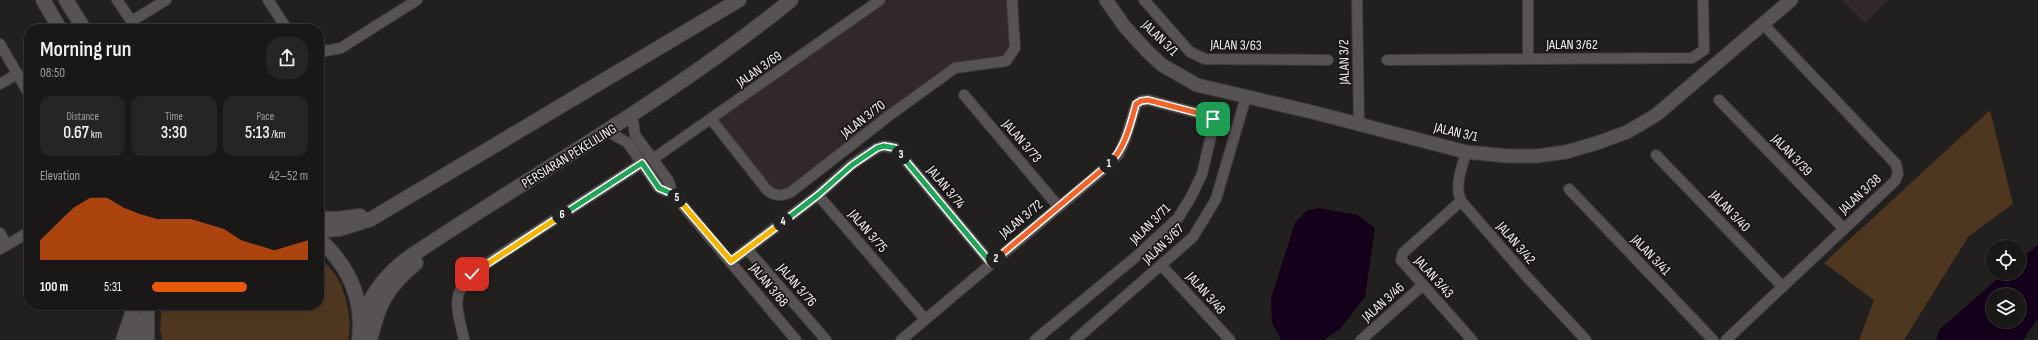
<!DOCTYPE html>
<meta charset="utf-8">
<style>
body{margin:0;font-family:"Sofia Sans Condensed",sans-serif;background:#272424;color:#f1f3f6;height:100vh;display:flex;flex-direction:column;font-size:15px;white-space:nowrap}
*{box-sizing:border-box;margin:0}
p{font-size:13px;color:#9f9fa1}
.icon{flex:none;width:22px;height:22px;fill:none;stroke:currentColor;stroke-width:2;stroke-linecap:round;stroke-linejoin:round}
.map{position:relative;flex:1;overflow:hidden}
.side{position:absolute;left:24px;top:24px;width:300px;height:286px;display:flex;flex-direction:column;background:#1a1717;border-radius:16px;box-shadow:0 1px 3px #0004,0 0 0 1px #383636}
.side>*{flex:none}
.tools{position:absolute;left:1986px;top:240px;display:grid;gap:8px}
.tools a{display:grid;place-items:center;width:40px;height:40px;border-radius:50%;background:#1a1717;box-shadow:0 1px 3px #0004,0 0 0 1px #383636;font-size:20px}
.pin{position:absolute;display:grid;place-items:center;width:34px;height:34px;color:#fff;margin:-17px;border-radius:8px;box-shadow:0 2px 6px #0006}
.km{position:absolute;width:20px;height:20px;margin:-10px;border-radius:50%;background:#222;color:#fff;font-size:11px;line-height:20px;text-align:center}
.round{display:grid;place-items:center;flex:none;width:42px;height:42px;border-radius:16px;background:#272424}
.headline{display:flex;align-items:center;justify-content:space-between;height:68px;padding:0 16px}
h1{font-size:22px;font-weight:600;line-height:30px}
.metrics{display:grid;grid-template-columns:repeat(3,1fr);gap:6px;height:68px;padding:4px 16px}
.metrics div{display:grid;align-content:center;border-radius:10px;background:#272424;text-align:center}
.metrics b{font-size:17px;font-weight:600}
.metrics small{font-size:11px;font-weight:400}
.metrics p{font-size:11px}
.chart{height:112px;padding:8px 16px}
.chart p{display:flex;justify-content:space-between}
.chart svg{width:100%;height:72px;margin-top:4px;fill:#ea580c;opacity:.7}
ul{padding:0 16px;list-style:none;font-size:13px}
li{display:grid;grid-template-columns:64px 48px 1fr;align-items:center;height:30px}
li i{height:10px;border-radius:5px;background:#ea580c}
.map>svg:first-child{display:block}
.built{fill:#322829}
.green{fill:#4e3621}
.water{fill:#14001a;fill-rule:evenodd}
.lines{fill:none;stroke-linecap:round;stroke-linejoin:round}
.minor-casing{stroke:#3f3c3c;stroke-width:12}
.tertiary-casing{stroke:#3f3c3c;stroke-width:15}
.secondary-casing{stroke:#3f3c3c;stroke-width:16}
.minor{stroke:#575253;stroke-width:10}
.tertiary{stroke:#575253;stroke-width:13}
.secondary{stroke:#575253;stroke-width:14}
.split-1-casing{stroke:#fff;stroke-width:8}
.split-2-casing{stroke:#fff;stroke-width:8}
.split-3-casing{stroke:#fff;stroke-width:8}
.split-4-casing{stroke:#fff;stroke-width:8}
.split-5-casing{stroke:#fff;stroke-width:8}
.split-6-casing{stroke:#fff;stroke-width:8}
.split-7-casing{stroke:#fff;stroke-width:8}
.split-1{stroke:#f0652b;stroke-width:5}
.split-2{stroke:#f0652b;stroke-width:5}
.split-3{stroke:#22a559;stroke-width:5}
.split-4{stroke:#22a559;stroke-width:5}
.split-5{stroke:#f5b400;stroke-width:5}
.split-6{stroke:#22a559;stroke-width:5}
.split-7{stroke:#f5b400;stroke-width:5}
.labels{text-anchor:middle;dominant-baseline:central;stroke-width:3.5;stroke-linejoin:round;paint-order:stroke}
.street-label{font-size:14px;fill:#f4f1f1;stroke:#191516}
</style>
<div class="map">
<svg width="2038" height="340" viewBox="0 0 2038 340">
<rect width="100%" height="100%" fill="#221f1f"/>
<path class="built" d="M888,0h119l3,47 -7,10 -49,7 -163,123 -15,5 -58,-72z
M1842,0h47l-24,23z"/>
<path class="green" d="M1990,110l23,94 -45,33 -64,103h-45l15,-40 -50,-37z
M319,255c5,7 11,13 16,19 11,16 18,48 13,66h-186l-2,-10 2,-25h157z"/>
<path class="water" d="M1318,208l40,7 17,13 -10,69 -25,32 -16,11h-43l-9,-17 -1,-25 24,-75 11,-12z
M2038,245v73l-15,22h-87l4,-11 64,-56h15v-13zM1993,295h26v26h-26z"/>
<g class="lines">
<g class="minor-casing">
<path id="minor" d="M117,0l20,29
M268,0l19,29
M1144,0l46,52 15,7 123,1
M1357,0l2,124
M132,21l34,-21
M0,44l29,50
M319,52l22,-4 76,-48
M1528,58v-58
M1387,60l305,-2 12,-8 -1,-50
M0,84l17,-10
M964,95l94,111
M1719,100l125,129
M632,115l3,20 33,45 5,14 123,146
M711,119l56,71c8,7 15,6 24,2l99,-77 65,-47 51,-7 9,-13 -3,-48
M607,131l21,12 31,45 14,6
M1466,152c-4,16 -12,33 -5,49l66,76 59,63
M1656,155l127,132
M653,159l227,-159
M1569,189l144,151
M818,195l107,124
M1461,201l-58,52 -2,7 71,80
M0,233l7,12
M0,249l29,-17
M747,249l79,91
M731,261l87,-66 33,-30 26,-17 7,-2 11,2 96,115
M1162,266l68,74
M464,340c-6,-30 -15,-42 8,-67l170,-110
M901,340l204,-172 13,-13 7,-15 11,-35 5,-4 7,-1 61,16 5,7 -12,51 -11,23 -13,21 -40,37 -103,85
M1075,340l118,-103 23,-38 30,-102
M1361,340l62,-55
M1726,340l169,-159 3,-7 -2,-10 -133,-140"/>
</g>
<g class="tertiary-casing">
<path id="tertiary" d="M1106,0l19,27 22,24 15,14 35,20 119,28 150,39 42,4h29l29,-4 31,-9 30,-11 29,-17 135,-115"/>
</g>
<g class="secondary-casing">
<path id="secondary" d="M43,0l17,29
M66,0l18,29
M319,218l17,1 24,-3
M319,230l20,-1 32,-10 368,-219
M319,239c30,27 45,61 40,101
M360,321c12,-27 24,-45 48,-63 128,-86 263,-160 383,-258
M123,340l12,-35
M135,340l10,-21
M147,340v-35
M370,340c9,-37 16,-52 46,-77"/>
</g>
<use href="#minor" class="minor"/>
<use href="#tertiary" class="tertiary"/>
<use href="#secondary" class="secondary"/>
</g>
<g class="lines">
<g class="split-1-casing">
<path id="split-1" d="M1109,164c16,-16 21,-38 27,-60l5,-3 7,-1 61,16 4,3"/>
</g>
<g class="split-2-casing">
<path id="split-2" d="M996,259l113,-95"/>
</g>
<g class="split-3-casing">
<path id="split-3" d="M901,155l90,108 5,-4"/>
</g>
<g class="split-4-casing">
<path id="split-4" d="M783,222l35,-27 34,-30 25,-17 7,-2 11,2 6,7"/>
</g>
<g class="split-5-casing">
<path id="split-5" d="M677,198l54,63 52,-39"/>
</g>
<g class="split-6-casing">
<path id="split-6" d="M562,215l80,-52 17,25 14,6 4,4"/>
</g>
<g class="split-7-casing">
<path id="split-7" d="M472,274l90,-59"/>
</g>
<use href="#split-1" class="split-1"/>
<use href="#split-2" class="split-2"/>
<use href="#split-3" class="split-3"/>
<use href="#split-4" class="split-4"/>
<use href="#split-5" class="split-5"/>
<use href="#split-6" class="split-6"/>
<use href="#split-7" class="split-7"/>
</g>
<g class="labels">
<g class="street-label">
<text transform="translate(1160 38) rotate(44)">JALAN 3/1</text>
<text x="1572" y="44">JALAN 3/62</text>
<text transform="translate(1236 45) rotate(1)">JALAN 3/63</text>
<text transform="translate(1344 62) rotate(-91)">JALAN 3/2</text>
<text transform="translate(759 69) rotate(-35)">JALAN 3/69</text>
<text transform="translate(863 119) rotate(-38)">JALAN 3/70</text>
<text transform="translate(1456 132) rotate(13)">JALAN 3/1</text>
<text transform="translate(1022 141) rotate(49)">JALAN 3/73</text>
<text transform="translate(1792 155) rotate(46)">JALAN 3/39</text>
<text transform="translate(569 156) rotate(-32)">PERSIARAN PEKELILING</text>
<text transform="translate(946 187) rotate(50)">JALAN 3/74</text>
<text transform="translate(1860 194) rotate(-43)">JALAN 3/38</text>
<text transform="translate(1730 211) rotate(46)">JALAN 3/40</text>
<text transform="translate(1021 219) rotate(-40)">JALAN 3/72</text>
<text transform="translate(1150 224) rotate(-45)">JALAN 3/71</text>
<text transform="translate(868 231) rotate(49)">JALAN 3/75</text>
<text transform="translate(1516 243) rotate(49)">JALAN 3/42</text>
<text transform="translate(1163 244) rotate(-44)">JALAN 3/67</text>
<text transform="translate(1651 255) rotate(46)">JALAN 3/41</text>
<text transform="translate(1434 277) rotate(48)">JALAN 3/43</text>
<text transform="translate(769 285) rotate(50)">JALAN 3/68</text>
<text transform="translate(797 285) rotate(49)">JALAN 3/76</text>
<text transform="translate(1206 293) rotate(48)">JALAN 3/48</text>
<text transform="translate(1383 302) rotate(-42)">JALAN 3/46</text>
</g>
</g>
</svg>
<div class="tools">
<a><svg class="icon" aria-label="locate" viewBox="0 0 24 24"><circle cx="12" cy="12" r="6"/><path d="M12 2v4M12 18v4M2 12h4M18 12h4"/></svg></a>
<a><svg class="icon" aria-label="layers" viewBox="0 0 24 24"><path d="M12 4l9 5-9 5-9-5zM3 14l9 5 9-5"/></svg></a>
</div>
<div class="pin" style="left:1213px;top:119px;background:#1e9e55"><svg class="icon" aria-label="arrive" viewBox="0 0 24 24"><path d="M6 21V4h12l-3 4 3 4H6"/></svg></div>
<div class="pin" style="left:472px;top:274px;background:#d93025"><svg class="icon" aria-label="check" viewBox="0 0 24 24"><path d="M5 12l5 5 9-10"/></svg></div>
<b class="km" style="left:1109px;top:164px">1</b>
<b class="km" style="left:996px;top:259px">2</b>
<b class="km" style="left:901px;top:155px">3</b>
<b class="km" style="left:783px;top:222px">4</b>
<b class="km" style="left:677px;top:198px">5</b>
<b class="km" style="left:562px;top:215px">6</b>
<section class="side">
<div class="headline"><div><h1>Morning run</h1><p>08:50</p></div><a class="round"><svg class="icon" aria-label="share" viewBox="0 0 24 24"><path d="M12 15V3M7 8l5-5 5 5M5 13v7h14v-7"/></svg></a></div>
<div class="metrics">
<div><p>Distance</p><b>0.67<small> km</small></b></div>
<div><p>Time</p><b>3:30</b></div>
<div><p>Pace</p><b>5:13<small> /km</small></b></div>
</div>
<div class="chart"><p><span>Elevation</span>42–52 m</p>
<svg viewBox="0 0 160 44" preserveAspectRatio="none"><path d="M0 44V32L10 22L20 12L30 6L40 6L50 12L60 16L70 19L80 19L90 19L100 22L110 25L120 32L130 35L140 38L150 35L160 32V44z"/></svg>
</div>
<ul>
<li><b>100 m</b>5:31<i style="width:61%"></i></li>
</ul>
</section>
</div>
